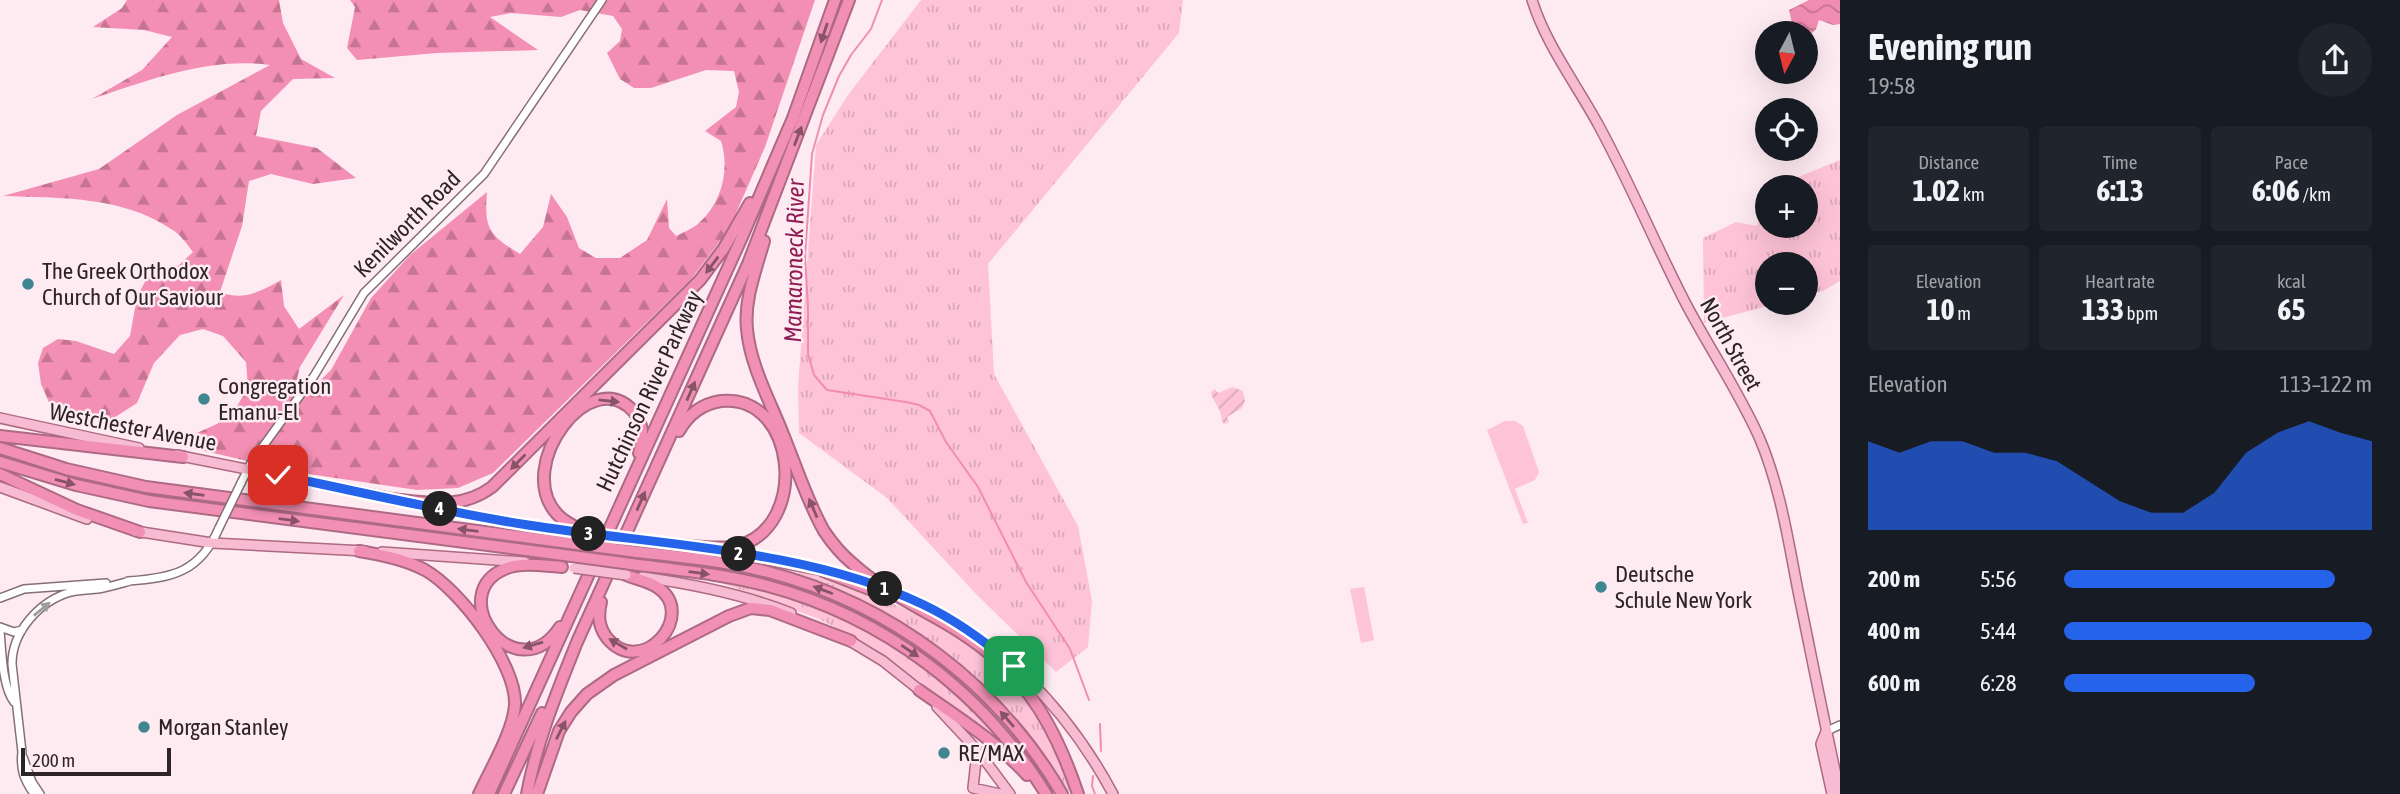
<!DOCTYPE html>
<meta charset="utf-8">
<style>
body{margin:0;font-family:"Asap Condensed",sans-serif;background:#20242c;color:#f1f3f6;height:100vh;display:flex;flex-direction:column;font-size:26px;white-space:nowrap}
*{box-sizing:border-box;margin:0}
p{font-size:23px;color:#9ea1a6}
.icon{flex:none;width:38px;height:38px;fill:none;stroke:currentColor;stroke-width:2;stroke-linecap:round;stroke-linejoin:round}
.map{position:relative;flex:1;overflow:hidden}
.details{display:flex;flex-direction:column;background:#171b24;width:560px}
.details>*{flex:none}
.needle{width:46px;rotate:187deg}
.controls{position:absolute;left:1755px;top:21px;display:grid;gap:14px}
.controls a{display:grid;place-items:center;width:63px;height:63px;border-radius:50%;background:#171b24;box-shadow:0 7px 28px #0002;font-size:35px}
.scale{position:absolute;left:21px;bottom:18px;width:150px;box-sizing:border-box;padding-left:7px;border:4px solid #2d2427;border-top:0;font-size:19px;line-height:24px;white-space:nowrap;color:#2d2427;-webkit-text-stroke:5px #feeaf1;paint-order:stroke}
.pin{position:absolute;display:grid;place-items:center;width:60px;height:60px;color:#fff;margin:-30px;border-radius:14px;box-shadow:0 4px 10px #0006}
.km{position:absolute;width:35px;height:35px;margin:-18px;border-radius:50%;background:#222;color:#fff;font-size:19px;line-height:35px;text-align:center}
.round{display:grid;place-items:center;flex:none;width:74px;height:74px;border-radius:37px;background:#20242c}
.headline{display:flex;align-items:center;justify-content:space-between;height:119px;padding:0 28px}
h1{font-size:38px;font-weight:700;line-height:52px}
.stats{display:grid;grid-template-columns:repeat(3,1fr);gap:10px;height:119px;padding:7px 28px}
.stats div{display:grid;align-content:center;border-radius:7px;background:#20242c;text-align:center}
.stats b{font-size:30px;font-weight:700}
.stats small{font-size:19px;font-weight:400}
.stats p{font-size:19px}
.chart{height:196px;padding:14px 28px}
.chart p{display:flex;justify-content:space-between}
.chart svg{width:100%;height:126px;margin-top:7px;fill:#2563eb;opacity:.7}
ul{padding:0 28px;list-style:none;font-size:23px}
li{display:grid;grid-template-columns:112px 84px 1fr;align-items:center;height:52px}
li i{height:18px;border-radius:9px;background:#2563eb}
main{display:flex;flex:1;min-height:0}
.map>svg:first-child{display:block}
.grass{fill:url(#grass-tufts)}
.forest{fill:url(#forest-firs)}
.park{fill:#fec3d7}
.garden{fill:url(#garden-furrows)}
.water{fill:url(#water-waves)}
.lines{fill:none;stroke-linecap:round;stroke-linejoin:round}
.stream{stroke:#f18db2;stroke-width:2}
.minor-casing{stroke:#846f76;stroke-width:10}
.major-casing{stroke:#ad6a83;stroke-width:12}
.highway-casing{stroke:#ad6a83;stroke-width:14}
.minor{stroke:#fff;stroke-width:7}
.major{stroke:#f7bcd2;stroke-width:9}
.highway{stroke:#f28fb4;stroke-width:10}
.minor-bridge-casing{stroke:#846f76;stroke-width:10;stroke-linecap:butt}
.major-bridge-casing{stroke:#ad6a83;stroke-width:12;stroke-linecap:butt}
.highway-bridge-casing{stroke:#ad6a83;stroke-width:14;stroke-linecap:butt}
.minor-bridge{stroke:#fff;stroke-width:7}
.major-bridge{stroke:#f7bcd2;stroke-width:9}
.highway-bridge{stroke:#f28fb4;stroke-width:10}
.oneway{fill:#865466}
.oneway2{fill:#a09c9e}
.route-casing{stroke:#fff;stroke-width:14}
.route{stroke:#2563eb;stroke-width:9}
.poi-dot{fill:#3f8690;stroke:#feeaf1;stroke-width:2.5}
.labels{text-anchor:middle;dominant-baseline:central;stroke-width:5;stroke-linejoin:round;paint-order:stroke}
.street-label{font-size:23px;fill:#2d2427;stroke:#feeaf1}
.poi-label{font-size:23px;fill:#2d2427;stroke:#feeaf1;text-anchor:start}
.water-label{font-size:24px;font-style:italic;fill:#901c54;stroke:#feeaf1}
</style>
<main>
<div class="map">
<svg width="1840" height="794" viewBox="0 0 1840 794">
<defs>
<pattern id="grass-tufts" width="24" height="20" patternUnits="userSpaceOnUse" patternTransform="scale(1.75)"><rect width="24" height="20" fill="#fec3d7"/><path d="M3 7l-1-3M5 7V3M7 7l1-3M15 17l-1-3M17 17v-4M19 17l1-3" fill="none" stroke="#daa7b9"/></pattern>
<pattern id="forest-firs" width="22" height="20" patternUnits="userSpaceOnUse" patternTransform="scale(1.75)"><rect width="22" height="20" fill="#f38fb4"/><path d="M5 1l3.5 6h-7zM16 11l3.5 6h-7z" fill="#c57592"/></pattern>
<pattern id="garden-furrows" width="10" height="10" patternUnits="userSpaceOnUse" patternTransform="scale(1.75)"><rect width="10" height="10" fill="#fec3d7"/><path d="M-1 1l2-2M0 10L10 0M9 11l2-2" fill="none" stroke="#daa7b9"/></pattern>
<pattern id="water-waves" width="16" height="10" patternUnits="userSpaceOnUse" patternTransform="scale(1.75)"><rect width="16" height="10" fill="#f18db2"/><path d="M0 5q4-4 8 0t8 0" fill="none" stroke="#c47391"/></pattern>
</defs>
<rect width="100%" height="100%" fill="#feeaf1"/>
<path class="grass" d="M921,0h262l-4,33 -191,231 6,110 84,152 14,75 -4,46 -32,25 -79,-77 -90,-97 -88,-65 -1,-46 18,-242 32,-50z
M1840,160v121l-17,10 -17,4v-31h-38v39h10l-74,20 -1,-85 33,-16 21,4 10,-36 1,36h38v-39h-32z
M799,571c116,32 240,90 271,219h-2c-45,-67 -90,-120 -159,-163 -12,-7 -24,-16 -37,-22 -24,-12 -49,-21 -74,-31z
M721,583c26,5 54,10 79,19 59,22 119,57 165,101 13,12 24,27 36,40l-2,2 -125,-97 -55,-29z"/>
<path class="forest" d="M127,0h152l4,23 18,36 34,19 -42,1 -32,32 -5,25 61,12 39,30 -43,6 -42,-10 -22,7 -7,45 -22,66c23,9 40,0 61,-12l3,26 15,23 45,-34 -44,72 -11,44 42,-41 40,-72 39,-43 77,-63c-3,37 2,43 33,62l23,-27 8,-33 16,23 12,31 17,10h24l27,-18 20,-41 2,29 7,8c8,-4 18,-8 24,-14 22,-20 30,-53 21,-81l-16,-10 31,-24 3,-15 -5,-21 -28,-1 -55,18h-17l-14,-9 -13,-26 13,-12 2,-12 -9,-13 -33,-6 -19,7 -50,-4 -21,4 48,33 -101,3 -80,7 -10,-12 8,-41 -5,-7h465l-50,147 -36,82 -37,49 -199,195 -35,15 -41,2 -122,-18 -142,-33 35,-2 29,-13 18,-14 13,-23 -2,-25 -23,-26 -20,-7 -23,6 -26,28 -17,40 -28,18 -45,-5 -13,-9 -10,-23 -3,-21 5,-15 15,-9 18,2 38,13 16,-18 7,-39 11,-21 11,-5 19,-5 15,-14c-6,-8 -13,-18 -22,-23 -49,-33 -110,-31 -168,-33l96,-27 78,-54 93,-50c-61,-8 -121,15 -178,34l50,-29 30,-33 -28,-7 -51,-3 29,-19z"/>
<path class="park" d="M1505,421h10l8,5 16,46 -4,8 -20,9 13,34 -5,1 -36,-94z
M1364,587l10,53 -13,3 -11,-54z"/>
<path class="garden" d="M1232,387l11,4 2,10 -3,7 -15,9 2,5 -5,2 -2,-3c-1,-14 -10,-20 -11,-29l4,-3 3,4z"/>
<path class="water" d="M1809,0h31v24l-7,1 -14,-5 -3,9 -10,10v-6h-24l2,-5 8,-5 -3,-13z"/>
<g class="lines">
<path class="stream" d="M882,0l-11,29 -20,26 -12,21 -16,39 -11,39 -7,103 3,50v47l6,21 13,15 79,12 13,3 11,6 16,31 32,45 48,95 44,67 19,51
M1100,724l1,27
M1093,776l-1,10 3,8"/>
<g class="minor-casing">
<path id="minor" d="M241,483l10,-20 63,-87 50,-83 120,-119 118,-174
M128,581c45,-3 72,-9 91,-53
M0,598l24,-9 82,-6
M0,627l14,5 8,-2
M0,631c2,20 2,55 14,71
M1825,732l15,-7
M23,757l9,25 8,12
M34,794c-10,-14 -14,-25 -12,-42l-10,-88c0,-32 27,-63 59,-72 9,-2 18,-2 27,-3 11,-2 21,-5 32,-8"/>
</g>
<g class="major-casing">
<path id="major" d="M1532,0c14,45 45,85 67,126 31,57 56,118 86,176 24,46 53,88 74,135 21,49 29,102 39,154 14,68 27,135 42,202
M0,418l139,30
M176,455l220,44
M0,487l87,32
M430,506l89,18 63,9
M135,531l77,12 153,8
M642,540l40,5
M720,551l110,21
M382,552l143,10
M642,577c51,7 101,17 149,36
M906,597c91,38 161,111 207,197
M845,638l38,23 39,31
M937,707l41,44 32,43
M1825,734l-4,10 11,50
M974,748l2,13 -3,27 27,6"/>
</g>
<g class="highway-casing">
<path id="highway" d="M764,241c-8,29 -20,58 -17,88 3,36 23,72 36,105 13,32 24,67 41,97 8,12 17,23 28,32 27,25 62,42 93,60 74,43 106,91 133,171
M0,436l183,21
M0,448l66,21 80,18 438,58
M0,462l76,23 73,16 430,56
M0,474l77,36 63,22
M392,499c36,4 69,11 100,-12l208,-207 24,-32 26,-45
M590,534c-12,-6 -24,-10 -33,-20 -44,-48 34,-152 77,-102 10,12 10,26 5,41
M678,545c19,1 41,5 59,1 73,-18 60,-153 -16,-145 -20,3 -33,14 -42,30
M359,551c23,4 45,8 66,19 34,19 92,94 90,135 -2,27 -24,63 -36,89
M637,552c44,5 88,9 131,20 123,32 230,112 294,222
M631,564c46,6 92,10 137,22 116,31 215,106 278,208
M823,571l67,26
M601,602c-3,13 -3,24 6,36 35,42 92,-24 50,-51 -9,-6 -21,-8 -31,-12
M560,627c-44,67 -119,-34 -53,-59 16,-6 38,-2 55,-1
M919,690c37,26 77,51 108,85
M489,794l253,-557 51,-119 42,-118
M504,794l38,-81
M527,794c10,-54 30,-102 50,-152l171,-378 101,-264
M537,794l22,-63 12,-19 16,-18 27,-19 115,-59 22,-8 19,2 81,31"/>
</g>
<use href="#minor" class="minor"/>
<use href="#major" class="major"/>
<use href="#highway" class="highway"/>
<g class="minor-bridge-casing">
<path id="minor-bridge" d="M219,528l22,-45"/>
</g>
<g class="major-bridge-casing">
<path id="major-bridge" d="M590,534l52,6
M574,568l52,7"/>
</g>
<g class="highway-bridge-casing">
<path id="highway-bridge" d="M584,545l53,7
M579,557l52,7"/>
</g>
<use href="#minor-bridge" class="minor-bridge"/>
<use href="#major-bridge" class="major-bridge"/>
<use href="#highway-bridge" class="highway-bridge"/>
</g>
<defs><path id="oneway-solid" d="M-6-.8H1V-3.2L6.5 0L1 3.2V.8H-6Z" transform="scale(1.75)"/></defs>
<g class="oneway">
<use href="#oneway-solid" transform="translate(824 33) rotate(109)"/>
<use href="#oneway-solid" transform="translate(798 136) rotate(-69)"/>
<use href="#oneway-solid" transform="translate(712 265) rotate(127)"/>
<use href="#oneway-solid" transform="translate(691 391) rotate(-66)"/>
<use href="#oneway-solid" transform="translate(609 401) rotate(6)"/>
<use href="#oneway-solid" transform="translate(518 462) rotate(135)"/>
<use href="#oneway-solid" transform="translate(65 482) rotate(15)"/>
<use href="#oneway-solid" transform="translate(194 494) rotate(-172)"/>
<use href="#oneway-solid" transform="translate(641 501) rotate(-66)"/>
<use href="#oneway-solid" transform="translate(813 508) rotate(-113)"/>
<use href="#oneway-solid" transform="translate(289 520) rotate(7)"/>
<use href="#oneway-solid" transform="translate(468 530) rotate(-173)"/>
<use href="#oneway-solid" transform="translate(699 573) rotate(7)"/>
<use href="#oneway-solid" transform="translate(823 590) rotate(-159)"/>
<use href="#oneway-solid" transform="translate(618 644) rotate(-150)"/>
<use href="#oneway-solid" transform="translate(533 645) rotate(164)"/>
<use href="#oneway-solid" transform="translate(910 651) rotate(34)"/>
<use href="#oneway-solid" transform="translate(1007 719) rotate(-131)"/>
<use href="#oneway-solid" transform="translate(561 730) rotate(-63)"/>
</g>
<use class="oneway2" href="#oneway-solid" transform="translate(42 609) rotate(-39)"/>
<g class="lines">
<g class="route-casing">
<path id="route" d="M278,475c83,17 166,37 250,50 126,20 278,23 394,79 34,16 64,38 92,62"/>
</g>
<use href="#route" class="route"/>
</g>
<g class="poi-dot">
<circle cx="28" cy="284" r="7"/>
<circle cx="204" cy="399" r="7"/>
<circle cx="1601" cy="587" r="7"/>
<circle cx="144" cy="727" r="7"/>
<circle cx="944" cy="753" r="7"/>
</g>
<g class="labels">
<g class="street-label">
<text transform="translate(407 224) rotate(-45)">Kenilworth Road</text>
<text transform="translate(1731 344) rotate(61)">North Street</text>
<text transform="translate(649 391) rotate(-65)">Hutchinson River Parkway</text>
<text transform="translate(133 427) rotate(11)">Westchester Avenue</text>
</g>
<g class="poi-label">
<text x="42" y="271">The Greek Orthodox<tspan x="42" dy="26">Church of Our Saviour</tspan></text>
<text x="218" y="386">Congregation<tspan x="218" dy="26">Emanu-El</tspan></text>
<text x="1615" y="574">Deutsche<tspan x="1615" dy="26">Schule New York</tspan></text>
<text x="158" y="727">Morgan Stanley</text>
<text x="958" y="753">RE/MAX</text>
</g>
<g class="water-label">
<text transform="translate(794 261) rotate(-89)">Mamaroneck River</text>
</g>
</g>
</svg>
<div class="controls">
<a><svg class="needle" viewBox="-14 -14 28 28"><path d="M0-13l5 13h-10z" fill="#e53935"/><path d="M0 13l5-13h-10z" fill="#9ea1a6"/></svg></a>
<a><svg class="icon" aria-label="locate" viewBox="0 0 24 24"><circle cx="12" cy="12" r="6"/><path d="M12 2v4M12 18v4M2 12h4M18 12h4"/></svg></a>
<a>+</a>
<a>−</a>
</div>
<div class="scale">200 m</div>
<div class="pin" style="left:1014px;top:666px;background:#1e9e55"><svg class="icon" aria-label="arrive" viewBox="0 0 24 24"><path d="M6 21V4h12l-3 4 3 4H6"/></svg></div>
<div class="pin" style="left:278px;top:475px;background:#d93025"><svg class="icon" aria-label="check" viewBox="0 0 24 24"><path d="M5 12l5 5 9-10"/></svg></div>
<b class="km" style="left:885px;top:589px">1</b>
<b class="km" style="left:739px;top:554px">2</b>
<b class="km" style="left:589px;top:534px">3</b>
<b class="km" style="left:440px;top:509px">4</b>
</div>
<section class="details">
<div class="headline"><div><h1>Evening run</h1><p>19:58</p></div><a class="round"><svg class="icon" aria-label="share" viewBox="0 0 24 24"><path d="M12 15V3M7 8l5-5 5 5M5 13v7h14v-7"/></svg></a></div>
<div class="stats">
<div><p>Distance</p><b>1.02<small> km</small></b></div>
<div><p>Time</p><b>6:13</b></div>
<div><p>Pace</p><b>6:06<small> /km</small></b></div>
</div>
<div class="stats">
<div><p>Elevation</p><b>10<small> m</small></b></div>
<div><p>Heart rate</p><b>133<small> bpm</small></b></div>
<div><p>kcal</p><b>65</b></div>
</div>
<div class="chart"><p><span>Elevation</span>113–122 m</p>
<svg viewBox="0 0 160 44" preserveAspectRatio="none"><path d="M0 44V13L10 17L20 13L30 13L40 17L50 17L60 20L70 27L80 34L90 38L100 38L110 31L120 17L130 10L140 6L150 10L160 13V44z"/></svg>
</div>
<ul>
<li><b>200 m</b>5:56<i style="width:88%"></i></li>
<li><b>400 m</b>5:44<i style="width:100%"></i></li>
<li><b>600 m</b>6:28<i style="width:62%"></i></li>
</ul>
</section>
</main>
